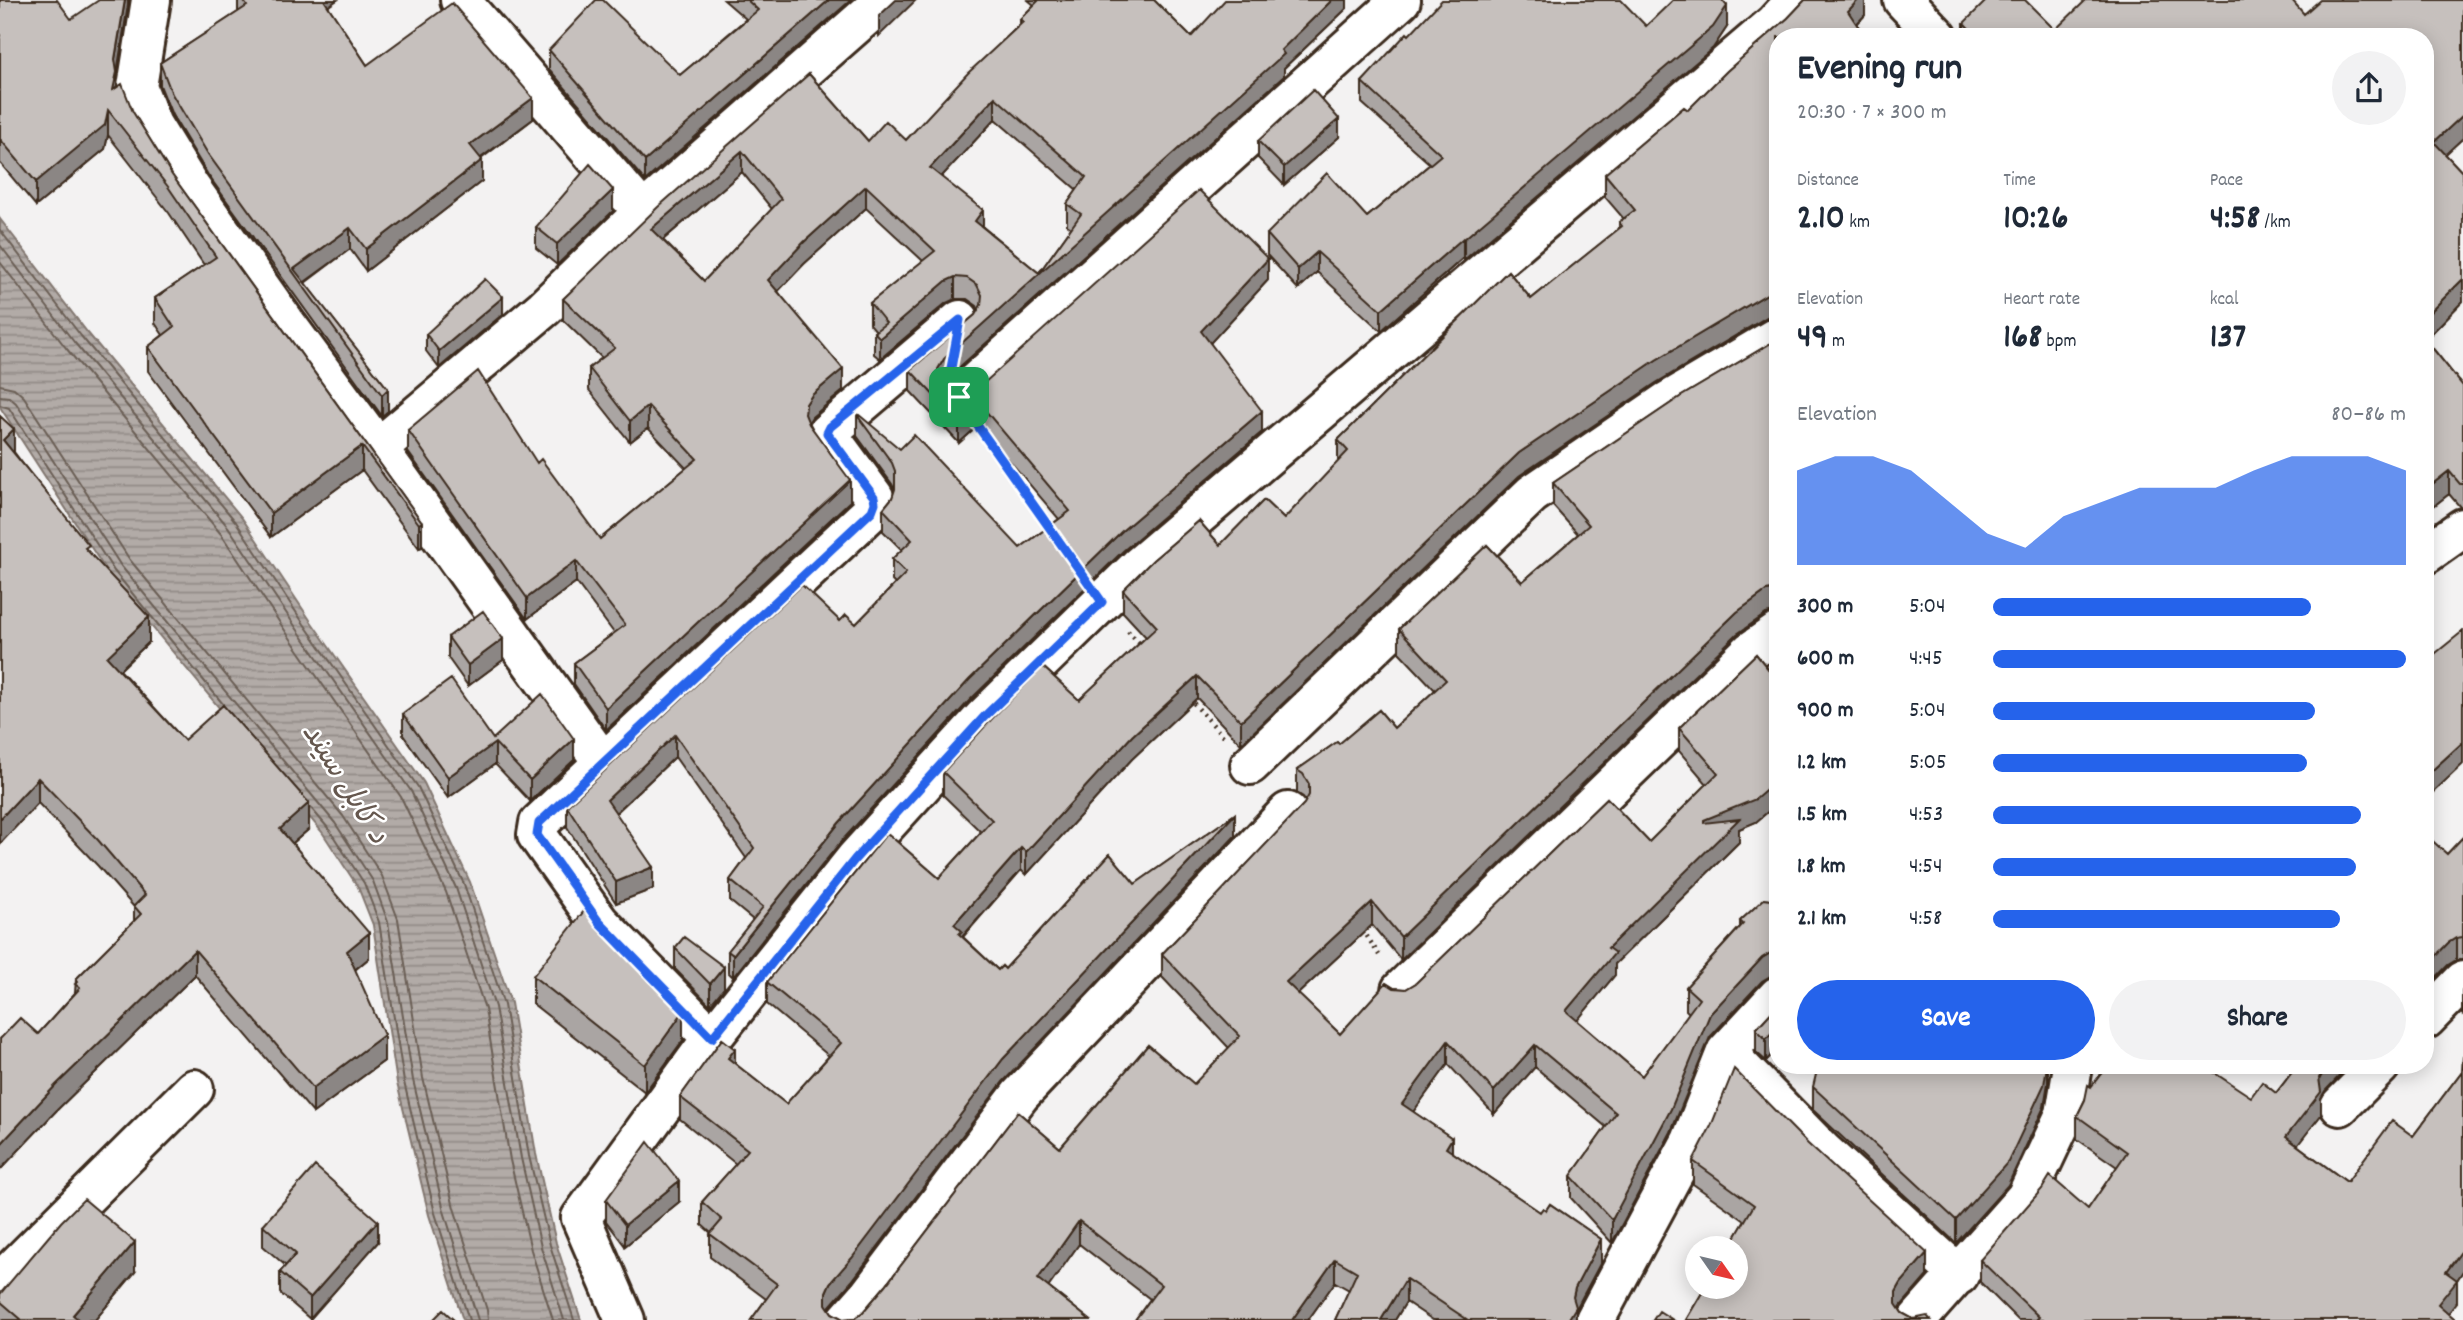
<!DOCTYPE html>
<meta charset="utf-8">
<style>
body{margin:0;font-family:Dekko,"Playpen Sans Arabic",sans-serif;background:#f2f2f3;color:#1f2937;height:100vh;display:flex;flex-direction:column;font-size:26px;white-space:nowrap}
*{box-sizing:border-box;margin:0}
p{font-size:23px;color:#747a83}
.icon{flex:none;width:38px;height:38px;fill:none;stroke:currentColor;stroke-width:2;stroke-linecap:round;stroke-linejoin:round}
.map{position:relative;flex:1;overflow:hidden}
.drawer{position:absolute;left:1769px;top:28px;width:665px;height:1046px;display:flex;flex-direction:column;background:#fff;border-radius:28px;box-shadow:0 4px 18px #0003}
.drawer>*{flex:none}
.needle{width:46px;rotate:124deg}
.controls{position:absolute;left:1685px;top:1236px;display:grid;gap:14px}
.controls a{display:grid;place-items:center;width:63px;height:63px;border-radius:50%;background:#fff;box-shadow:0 4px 18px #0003;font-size:35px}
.pin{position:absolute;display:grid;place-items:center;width:60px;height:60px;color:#fff;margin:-30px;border-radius:14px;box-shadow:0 4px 10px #0006}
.round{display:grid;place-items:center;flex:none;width:74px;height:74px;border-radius:37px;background:#f2f2f3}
.headline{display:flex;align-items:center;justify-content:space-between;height:119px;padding:0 28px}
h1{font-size:38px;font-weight:700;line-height:52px}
.metrics{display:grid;grid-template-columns:repeat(3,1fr);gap:10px;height:119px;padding:7px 28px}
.metrics div{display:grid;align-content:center}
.metrics b{font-size:35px;font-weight:700}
.metrics small{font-size:19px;font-weight:400}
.metrics p{font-size:19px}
.chart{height:196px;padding:14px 28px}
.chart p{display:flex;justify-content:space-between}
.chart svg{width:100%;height:126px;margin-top:7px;fill:#2563eb;opacity:.7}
.button{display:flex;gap:14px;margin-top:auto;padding:14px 28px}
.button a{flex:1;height:80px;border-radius:42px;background:#2563eb;color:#fff;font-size:28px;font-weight:700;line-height:80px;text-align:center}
.button a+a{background:#f2f2f3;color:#1f2937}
ul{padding:0 28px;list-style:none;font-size:23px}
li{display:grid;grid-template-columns:112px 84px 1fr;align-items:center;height:52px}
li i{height:18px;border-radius:9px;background:#2563eb}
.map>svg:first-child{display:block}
.water{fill:url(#water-rules);stroke:#827770;stroke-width:2}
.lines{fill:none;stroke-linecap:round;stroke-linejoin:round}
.shore{stroke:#6b5e55;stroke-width:2}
.minor-casing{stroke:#3b2a1e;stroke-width:44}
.path{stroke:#3b2a1e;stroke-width:4.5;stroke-dasharray:2 5;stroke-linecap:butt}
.minor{stroke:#fff;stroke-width:38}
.wall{fill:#aaa5a3;stroke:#3b2a1e;stroke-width:2;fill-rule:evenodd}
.shaded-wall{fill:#8b8684;stroke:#3b2a1e;stroke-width:2}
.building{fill:#c6c0bd;stroke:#3b2a1e;stroke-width:2;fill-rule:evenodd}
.route-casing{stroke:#fff;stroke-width:14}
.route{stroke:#2563eb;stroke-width:9}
.labels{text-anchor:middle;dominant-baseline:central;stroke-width:5;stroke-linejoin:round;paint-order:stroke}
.water-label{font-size:30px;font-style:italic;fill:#65574e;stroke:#fff}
</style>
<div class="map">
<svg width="2463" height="1320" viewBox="0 0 2463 1320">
<defs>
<pattern id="water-rules" width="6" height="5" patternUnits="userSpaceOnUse" patternTransform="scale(1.75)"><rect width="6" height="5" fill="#b2aba7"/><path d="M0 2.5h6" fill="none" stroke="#928b87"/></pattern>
</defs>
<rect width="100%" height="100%" fill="#f3f2f2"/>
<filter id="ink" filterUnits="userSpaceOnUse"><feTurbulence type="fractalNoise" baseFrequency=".0143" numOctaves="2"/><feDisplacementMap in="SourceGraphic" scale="14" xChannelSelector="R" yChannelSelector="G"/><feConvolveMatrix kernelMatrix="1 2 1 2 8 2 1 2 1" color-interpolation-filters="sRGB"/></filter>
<g filter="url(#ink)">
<path class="water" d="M0,219l87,113 155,186 68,102 114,163 46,99 41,121 25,151 20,89 25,77h-118l-34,-105 -32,-132 -24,-158 -15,-38 -36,-55 -213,-257 -109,-168z"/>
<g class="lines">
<path class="shore" d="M0,230l81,106 155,186 68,102 114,163 46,97 40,121 25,151 21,89 24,75
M0,245l74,97 155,186 68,101 114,162 45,97 39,119 26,151 20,89 23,73
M0,262l66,86 155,186 67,101 113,162 45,95 39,117 25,151 21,90 22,70
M0,385l14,3 10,9 106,163 213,256 39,60 16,43 25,159 31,130 33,102 1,10
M0,396l9,1 7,6 105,163 214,257 38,58 15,41 25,158 31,131 34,109
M0,405l9,3 105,163 36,44
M151,616l72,88
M311,808l17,20 36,55 15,39 25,160 31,131 34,107"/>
<g class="minor-casing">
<path id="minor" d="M151,0l-14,87 15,38 38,62 95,135 93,126 216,302
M460,0l183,212
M1903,0l35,37
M959,397l442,-397
M378,448l166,-140 99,-96 241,-212
M2426,554l37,-26
M1250,765l282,-271 136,-93 110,-65
M1401,990l351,-340 26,-18
M2426,1019l37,-38
M712,1038l-113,-116 -62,-87 2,-12 333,-312 3,-8 -1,-6 -47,-64 133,-113
M1726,1052l97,99 136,124
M2340,1106l40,-40
M0,1282l194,-193
M625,1320l-44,-102 131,-180 143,-179 129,-142 154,-150 636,-543 22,-24
M847,1320l22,-25 151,-200 268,-283
M1595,1320l96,-179 35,-89 52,-56
M1917,1320l109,-123 39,-83 8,-48"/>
</g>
<path class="path" d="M982,430l69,99
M1128,631l15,16
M1189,698l34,38
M1363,930l16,25"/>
<use href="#minor" class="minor"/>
</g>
<path class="wall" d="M0,0l71,19 57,-19 -11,73v14l55,88 250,347v25l-3,1 -57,-78 -91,67 -123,-166v-24l15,-12 -8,-12v-25l49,-33 -35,-52 -61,-78 -3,14 -69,57 -36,-43z
M238,0h99l-9,6 39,59 166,54 -52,40 1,22 -116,90 -16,-22 -45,34 83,106v22l-6,5 -174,-241 -36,-60 -12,-30v-22l78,-51z
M724,0h127l-206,181 -96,-112v-19l131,25 66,-56z
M1028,0h126l37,37 156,-37v8l-63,60v8l-340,305 -3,5 1,4 10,6 11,1 305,-117 -58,63 52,89 -139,119 -154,150 -130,143 -106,133 -5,-5v-21l25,-31 -23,-19v-21l16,-22 -71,-101 -59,56 37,76 -37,14 -49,-76v-21l273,-185 16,3 39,-40 -3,-3v-22l10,-9 -19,-19v-22l9,-11 3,-7 -3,-7 -35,-48v-21l163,133 39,-29 -80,-94 -20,18 -49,-52v-21l65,-55 3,-6 -1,-3 -10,-7h-12l-9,4 -66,56 -6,-5v-22l2,-1 -6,-7v-21l53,-42 -57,-53 -62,56 -26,27 65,100 -31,26 -3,5 41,79 -244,229 -32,-46v-21l40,-30 -38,-51 -49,37 -119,-167v-22l129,33 63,76 86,-71 -38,-40 -18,14 -41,-52v-22l13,-10 -39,-38v-21l246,-225 59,67 38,-1 114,-116v-5l14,-14zM995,119l82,71 -10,14v21l4,3 -32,45 -56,-46 -42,-50zM742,172l30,37 -68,72 -41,-41z
M1805,0h60v15l-8,9 8,13h-87v277l-11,3 -111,66 -137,93 -278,268 -44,-46 -65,61 -106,116 -5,-5 -58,67 35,33 4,-4 3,3 105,-115 25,30 100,-70v22l-232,246 -151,199 -23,27 3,5 11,6 12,-1 8,-6 23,-27 132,-173 42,36 88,-103 46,39 35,-36 -67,-71v-23l142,-150 2,-3 -3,-4 -6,-4v-23l40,-28 2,2 40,-34 15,18 41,-38 -36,-38v-23l88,-84 35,37 56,-48 -25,-28v-23l127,-86 98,-58v272l-12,3 -29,20 -336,326 -29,-35 -74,69 42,40 46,-51 8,5 12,1 10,-6 191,-185 42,44 58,-58 -28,-33v-23l77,-74 22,27v122l-22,19 -17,7v13l-124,122v11l-38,45 65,56 47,-63 -3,-3v-23l54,-60v-6l24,-22 14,2v74h-6l-10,6 -52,56 -39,95 -59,111 -41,-45v-22l35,-49 -71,-60 -41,47 -46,-50 -35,48 39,26v14l88,60 3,-4 3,2 4,-6 51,35v23l-25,47v11h-143l-27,-18 -11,18h-60l14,-30 -14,-8 -27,38h-173l15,-21 -71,-55 -31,43 42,33h-339l15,-21 -56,-42v-23l1,-1 -9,-8v-23l34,-38 -56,-45v-22l42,-58 13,10v15l51,40 43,-48 -62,-52v-22l120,-149 52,45 42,-46 -38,-37v-23l57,-62 43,-43 36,33 67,-63 -23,-25v-22l30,-30 46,-39 21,24 44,-45 20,19 54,-57v-22l170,-169 23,28 88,-70v-7l5,-3 -19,-22v-23l79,-67 4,3 39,-39 61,-53z
M2463,0v138l-18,16 18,19v128l-37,38v-302h-462v-14l91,7 249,-16z
M1646,26l81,1 -14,21 -249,212 -1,-2 -82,73 -64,-59 -19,17 -31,-34v-21l100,-17 63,-53 -68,-61v-21l47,-47z
M1339,137l-55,48 -26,-27v-17z
M613,211l-56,54 -21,-17v-21z
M503,314l-64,54 -13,-17v-17z
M2426,340l37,46v121h-3l-11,-13 -23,18z
M14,452l75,101 60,89 -29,28 64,70 125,89 -16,14 76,115 -14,12 29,91 -71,52 -118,-138 -139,136 -56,59v-131l38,-5 37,-41 1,-14 58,-58v-14l-36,-41 -60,-63z
M448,637l55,23 -35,26 -20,-28z
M403,714l90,25 81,21 -44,41 -35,-37 -47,34 -45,-63z
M2463,837v123h-7l-8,5 -1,-111z
M675,948l49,40 -14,17 -35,-36z
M533,976l150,64 -38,52 -112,-88z
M2463,990v25l-1,-1v-23z
M1778,1005v43l-12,13 -10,-9v-23z
M2463,1055v216l-6,9v22l-9,11 8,7h-438l-38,-38v-22l108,-51 29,-42 -40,-28v-23l14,-29 160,10 25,-4 21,-27h52l-24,25 -4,7v17l-24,30 50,37 66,-46 49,-65z
M2048,1066v17l-4,24 -36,78 -52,58 -143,-133v-23z
M1693,1161l234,115 -28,32 3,5 11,6 -227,1 59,-99 -52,-37z
M606,1200l73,2 -54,44 -19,-25z
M263,1225l115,17 -68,77 -30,-26v-21l6,-6 -23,-20z
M135,1272l-40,48h-95v-26z"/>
<path class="shaded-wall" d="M125,0h3v5l-11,68v23l-4,-6 2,-31z
M319,0h18l-18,13z
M829,0h22l-206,181v-20z
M896,0h20l-37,36v-20z
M1332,0h15v8l-63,60v8l-340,305 -6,10v10v-32l6,-10 337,-309z
M1858,0h7v15l-17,18v-22z
M1727,6v21l-14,21 -249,212v-21z
M995,97v22l-65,70v-21z
M533,98v21l-63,47v-21z
M108,110v25l-3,14 -69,57v-24z
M2463,115v23l-29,27v-23z
M1339,119v18l-55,48v-18z
M742,151v21l-91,78v-21z
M482,160v21l-116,90v-22z
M866,186v22l-62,56 -36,38v-22l36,-38z
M613,190v21l-56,54v-21z
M983,210v21l-8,-10z
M350,228v21l-48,35 -8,-15z
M1463,238v20l-82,73v-21z
M1317,252v20l-19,17v-20z
M1268,259v21l-67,73v-22z
M955,277v22l-9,4 -66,56v-21l66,-57z
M2463,279v22l-37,38v-23z
M1778,292v22l-11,3 -111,66 -137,93 -278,268v-23l278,-268 137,-93 111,-66z
M503,297v17l-64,54v-17z
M843,369v22l-31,26 -6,9 -1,-12 1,-10 6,-9z
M388,389v22l-6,5v-21z
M979,403v22l-20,18v-21z
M648,406v22l-18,14v-21z
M1262,411v21l-139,119 -154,150 -130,143 -106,133v-22l106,-132 130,-143 154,-150z
M14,429v25l-11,-14z
M362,446v24l-91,67v-24z
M2449,471v23l-23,18v-23z
M850,480v21l-244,229v-22z
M422,522v25l-3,1v-24z
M576,561v21l-49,37v-21z
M1778,589v22l-12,3 -29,20 -336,326v-23l336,-325 29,-21z
M149,617v25l-42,40v-25z
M503,639v21l-35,26v-21z
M1197,676v22l-65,61 -106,116v-23l106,-116z
M675,735v22l-68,64v-21z
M574,739v21l-44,41v-21z
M2463,742v22l-37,35v-23z
M495,743v21l-47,34v-21z
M38,778v25l-38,41v-25z
M1778,780v23l-22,19 -17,7v13l-124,122v11l-49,59v-23l42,-63 96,-105v-23z
M309,803v26l-29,25v-25z
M1235,814v22l-232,246 -151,199 -22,25 -4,9v-23l4,-9 173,-224z
M1021,848v22l-59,67 -3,20 -5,-33z
M653,867v22l-37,14v-21z
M1372,902v23l-86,80v-23z
M369,933v25l-22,18v-25z
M2456,938v22l-8,5 -22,23v-22l22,-23z
M195,950v25l-139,136 -56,59v-25l56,-60z
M1772,952v23l-10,6 -52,56 -39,95 -59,111v-23l98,-206 52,-56z
M724,967v21l-14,17v-21z
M683,1012v28l-38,52v-27z
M1778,1026v22l-12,13v-22z
M384,1035v26l-71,52v-25z
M1448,1041v23l-46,63v-23z
M1535,1045v22l-41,47v-23z
M735,1049v23l-7,-14z
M2047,1066h1v17l-4,24 -36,78 -52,58v-23z
M2327,1066h22l-24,25 -4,7v17l-35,45v-23z
M1452,1138v23l-6,-13z
M679,1181v21l-54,44v-21z
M378,1221v21l-68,77v-21z
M1079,1221v23l-41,58v-23z
M1601,1239v23l-25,47v11h-8l7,-32z
M135,1242v30l-40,48h-22v-5z
M2463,1249v22l-6,9v22l-14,18 -5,-16 8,-32z
M1927,1253v23l-26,30 -5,9v-23l5,-9z
M1335,1259v23l-27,38h-16z
M1406,1279v23l-11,18h-14z"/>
<path class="building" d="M0,0h57l14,19 28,-19h26l-10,59 2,13 -4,18 9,-6 11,28 39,63 250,347 -3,2 -57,-78 -91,67 -123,-166 26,-20 -19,-29 61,-41 -47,-69 -61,-78 -3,15 -69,57 -36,-43z
M243,0h81l43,65 85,-62 81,95 -63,47 12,15 -116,89 -16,-21 -56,41 94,120 -6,6 -174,-241 -36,-60 -12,-31 87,-57z
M596,0h7l77,75 78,-65 -11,-10h82l-184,161 -96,-111z
M1039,0h115l37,37 34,-37h107l-51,50 3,4 -340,305 -6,10v10l4,11 10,6 11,1 11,-5 225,-202 69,69 -67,72 61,80 -139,119 -154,150 -130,143 -106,132 -5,-4 35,-44 -33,-27 24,-32 -79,-113 -68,65 46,67 -37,15 -49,-76 235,-221 38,36 6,-6 10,9 50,-51 -14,-14 20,-19 -29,-31 9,-11 3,-9v-18l-3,-8 -35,-48 1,-1 42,35 14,-14 106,113 50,-37 -91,-108 -20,19 -49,-52 65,-55 6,-10 1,-10 -5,-10 -10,-7 -12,-1 -9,4 -66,57 -6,-6 12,-9 -16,-20 65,-52 -69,-65 -62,56 -36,38 75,89 -31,26 -6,9 -1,10 4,10 41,56 -244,228 -32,-45 51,-38 -49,-64 -49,37 -119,-168 70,-59 59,92 4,-4 59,80 97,-80 -49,-53 -18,15 -41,-53 26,-20 -52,-49 95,-92 151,-133 59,67 18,-20 20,19 62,-67 55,-51 -3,-3zM995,97l91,80 -19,27 14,10 -42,59 -64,-52 8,-11 -53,-42zM742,151l39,48 -77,82 -53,-52z
M1442,0h179l25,26 27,-26h49l5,6 -14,21 -249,212 -1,-1 -82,72 -64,-58 -19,17 -31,-35 60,-61 40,44 74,-62 -79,-73 45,-49 2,2z
M1805,0h53l-10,11 17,26h-87v255l-11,2 -111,66 -137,93 -278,268 -44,-45 -65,60 -106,116 -5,-4 -67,76 8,7 -3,3 39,36 4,-4 3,3 105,-115 25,30 100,-70 -232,245 -151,199 -22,25 -4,9v12l6,9 11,6 12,-1 8,-6 23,-27 132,-173 42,36 88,-103 46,39 46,-48 -78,-82 142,-150 5,-9v-11l-6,-10 -6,-4 40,-28 2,2 40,-34 15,18 52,-48 -47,-51 88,-84 35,37 67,-57 -36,-42 127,-86 98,-58v250l-12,2 -29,21 -336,325 -29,-35 -86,80 54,52 46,-51 8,5 12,1 10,-6 191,-185 42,44 69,-69 -39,-45 77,-74 22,27v99l-22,19 -52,21v3l35,-4 -131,129 7,5 -49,58 76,65 57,-77 -13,-12 57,-63 -3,-3 24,-22 14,2v51h-6l-10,6 -52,56 -39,95 -59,111 -41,-44 45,-63 -81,-68 -41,46 -46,-50 -46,63 50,34 -6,10 94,64 3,-4 3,2 4,-6 51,35 -26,49 -2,9 3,10 -8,13h-100l-62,-41 -25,41h-46l22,-48 -22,-13 -43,61h-157l26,-35 -82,-64 -41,58 52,41h-339l26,-36 -67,-50 12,-14 -20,-18 46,-52 -68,-53 42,-58 13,10 -7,9 58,46 55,-61 -74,-61 120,-149 52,45 53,-58 -49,-48 57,-62 43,-43 36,33 78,-73 -34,-37 30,-30 46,-39 21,24 44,-45 20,19 64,-68 -10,-11 170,-169 23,28 91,-73 -3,-4 16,-12 -30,-36 79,-67 4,3 39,-39 61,-53z
M1987,0h38l30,30 31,-30h206l12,14 16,-14h143v115l-29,27 29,31v106l-37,37v-279h-449l-13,-14z
M1313,90l26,29 -55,48 -26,-26z
M590,164l23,26 -56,54 -21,-17z
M485,279l18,18 -64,54 -13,-17z
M2426,340l37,46v98h-3l-11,-13 -23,18z
M0,416l14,13 -11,11 86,105 -4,3 64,69 -42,40 77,83 39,-35 86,98 -29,26 89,104 -22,18 37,84 -71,53 -118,-138 -139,135 -56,60v-106l20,-21 18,16 42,-46 -5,-4 3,-2 -2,-3 65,-65 -7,-8 11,-11 -47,-55 -60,-62 -38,41z
M483,611l20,28 -35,26 -20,-28z
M2463,631v111l-37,34v-115z
M451,679l42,60 49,-45 32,45 -44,41 -35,-37 -47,34 -45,-63z
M2426,835l21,19 16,-17v100l-7,1 -8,5 -22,23z
M584,911l99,101 -38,53 -112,-89z
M684,937l40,30 -14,17 -35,-36z
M1778,1005v21l-12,13 -10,-10z
M1818,1066h229l-3,19 -36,77 -52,58 -143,-133z
M2107,1066h97l47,31 11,-15 14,11 21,-27h30l-8,12 2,14 -35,45 61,45 45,-61 21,15 50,-66v179l-17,23 11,8 -19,24 18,16h-420l3,-3 -59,-57 62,-71 8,-13 38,33 39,-57 -50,-36 8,-16 3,-15 3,2z
M1734,1069l74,75 119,109 -26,30 -5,9v12l6,9 11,6 14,-3 4,4h-245l20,-34h30v-38h-7l25,-43 -61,-44 18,-35z
M648,1142l31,39 -54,44 -19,-25z
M315,1166l63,55 -68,77 -30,-26 16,-18 -33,-29z
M84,1199l51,43 -62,73 6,5h-57l-22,-19v-7l61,-72z
M443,1310l11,10h-21z
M1659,1311l14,9h-20z"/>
</g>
<g class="lines" filter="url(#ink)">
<g class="route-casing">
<path id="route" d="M960,320l-12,64 154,218 -118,115 -129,142 -143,179 -113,-116 -62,-87 2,-12 333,-312 3,-8 -1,-6 -47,-64 3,-6z"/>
</g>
<use href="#route" class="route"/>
</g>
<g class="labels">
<g class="water-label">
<text transform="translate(343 785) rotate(58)">د کابل سيند</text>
</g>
</g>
</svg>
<div class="controls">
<a><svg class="needle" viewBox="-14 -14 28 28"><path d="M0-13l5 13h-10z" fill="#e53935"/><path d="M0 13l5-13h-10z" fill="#747a83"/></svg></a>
</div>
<div class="pin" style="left:959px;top:397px;background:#1e9e55"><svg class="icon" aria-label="arrive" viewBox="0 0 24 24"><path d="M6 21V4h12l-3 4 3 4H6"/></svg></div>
<section class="drawer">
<div class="headline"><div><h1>Evening run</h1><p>20:30 · 7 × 300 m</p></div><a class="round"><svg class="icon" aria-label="share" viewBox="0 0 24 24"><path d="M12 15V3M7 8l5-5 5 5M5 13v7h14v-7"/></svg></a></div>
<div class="metrics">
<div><p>Distance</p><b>2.10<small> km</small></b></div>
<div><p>Time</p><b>10:26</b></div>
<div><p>Pace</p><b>4:58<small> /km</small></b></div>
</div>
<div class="metrics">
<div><p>Elevation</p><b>49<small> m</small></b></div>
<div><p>Heart rate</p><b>168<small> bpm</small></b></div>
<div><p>kcal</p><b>137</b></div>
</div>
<div class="chart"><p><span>Elevation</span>80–86 m</p>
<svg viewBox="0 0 160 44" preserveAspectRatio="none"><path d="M0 44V11L10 6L20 6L30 11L40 22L50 33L60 38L70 27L80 22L90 17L100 17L110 17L120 11L130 6L140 6L150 6L160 11V44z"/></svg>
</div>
<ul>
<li><b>300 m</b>5:04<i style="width:77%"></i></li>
<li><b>600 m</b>4:45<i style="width:100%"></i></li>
<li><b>900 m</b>5:04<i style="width:78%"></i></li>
<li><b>1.2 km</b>5:05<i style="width:76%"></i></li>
<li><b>1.5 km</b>4:53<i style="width:89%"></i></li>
<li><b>1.8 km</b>4:54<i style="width:88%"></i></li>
<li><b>2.1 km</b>4:58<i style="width:84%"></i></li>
</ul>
<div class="button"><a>Save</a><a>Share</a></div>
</section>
</div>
